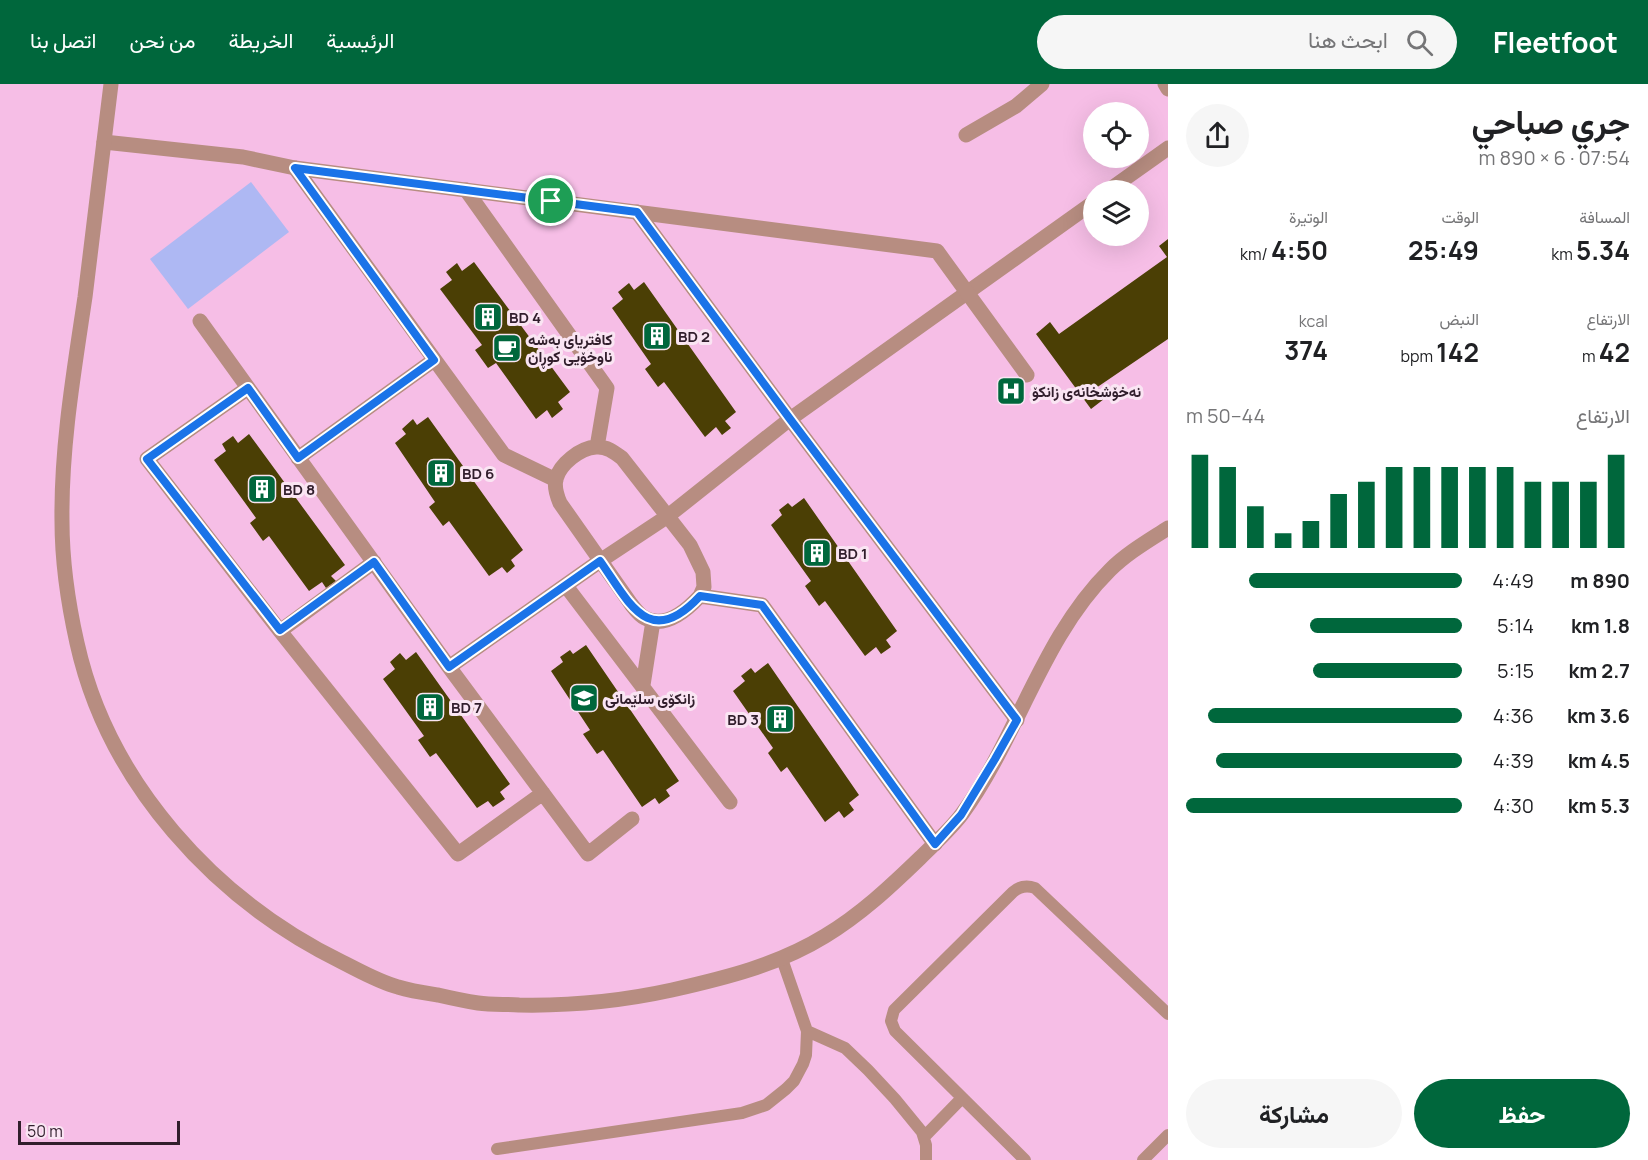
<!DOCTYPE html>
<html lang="ar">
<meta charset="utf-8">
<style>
body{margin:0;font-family:Manrope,Vazirmatn,sans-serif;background:#f6f6f6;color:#202124;direction:rtl;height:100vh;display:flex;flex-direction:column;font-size:22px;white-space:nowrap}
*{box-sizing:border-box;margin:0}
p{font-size:20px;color:#757577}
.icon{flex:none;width:33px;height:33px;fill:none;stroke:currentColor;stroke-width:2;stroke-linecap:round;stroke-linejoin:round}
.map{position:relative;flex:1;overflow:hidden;direction:ltr}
.drawer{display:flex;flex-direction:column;background:#fff;width:480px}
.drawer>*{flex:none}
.buttons{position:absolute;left:1083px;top:18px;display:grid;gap:12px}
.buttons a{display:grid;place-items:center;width:66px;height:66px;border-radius:50%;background:#fff;box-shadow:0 6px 24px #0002;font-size:30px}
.scale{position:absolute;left:18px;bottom:15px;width:162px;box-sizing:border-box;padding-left:6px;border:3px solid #311e2c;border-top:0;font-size:16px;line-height:21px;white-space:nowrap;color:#311e2c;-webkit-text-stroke:4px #fae5f3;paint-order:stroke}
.pin{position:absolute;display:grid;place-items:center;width:51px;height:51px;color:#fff;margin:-26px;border:3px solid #fff;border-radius:50%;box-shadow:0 2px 6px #0007}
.round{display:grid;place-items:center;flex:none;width:63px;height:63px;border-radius:32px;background:#f6f6f6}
.head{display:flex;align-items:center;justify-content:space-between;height:102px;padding:0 18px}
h1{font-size:33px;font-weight:700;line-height:45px}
.metrics{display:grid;grid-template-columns:repeat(3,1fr);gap:9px;height:102px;padding:6px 18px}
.metrics div{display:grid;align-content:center}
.metrics b{font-size:26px;font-weight:700}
.metrics small{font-size:16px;font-weight:400}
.metrics p{font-size:16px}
.chart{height:168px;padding:12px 18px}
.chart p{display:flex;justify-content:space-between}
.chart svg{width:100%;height:108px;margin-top:6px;stroke:#00673c;stroke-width:6}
.button{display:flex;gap:12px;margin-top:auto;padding:12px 18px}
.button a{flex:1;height:69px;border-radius:36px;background:#00673c;color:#fff;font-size:24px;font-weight:700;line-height:69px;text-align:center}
.button a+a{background:#f6f6f6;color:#202124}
ul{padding:0 18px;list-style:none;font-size:20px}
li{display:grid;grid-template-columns:96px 72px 1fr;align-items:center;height:45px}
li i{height:15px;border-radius:8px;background:#00673c}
header{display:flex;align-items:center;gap:36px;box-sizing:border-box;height:84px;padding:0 30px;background:#00673c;color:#fff}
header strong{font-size:28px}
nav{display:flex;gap:33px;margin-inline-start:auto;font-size:21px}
.search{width:420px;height:54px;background:#f6f6f6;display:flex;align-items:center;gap:15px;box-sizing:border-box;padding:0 21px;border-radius:33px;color:#757577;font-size:22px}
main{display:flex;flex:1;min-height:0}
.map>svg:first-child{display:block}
.built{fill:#f6bee6;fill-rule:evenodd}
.green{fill:#aeb8f3}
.building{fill:#4b3f05}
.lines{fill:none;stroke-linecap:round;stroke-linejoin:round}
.service{stroke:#b78d81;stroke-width:12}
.pedestrian{stroke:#b78d81;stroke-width:15}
.minor{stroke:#b78d81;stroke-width:15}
.tertiary{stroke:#b78d81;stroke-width:15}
.route-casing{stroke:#fff;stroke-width:12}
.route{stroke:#1a73e8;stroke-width:8}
.labels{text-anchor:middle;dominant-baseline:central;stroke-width:6;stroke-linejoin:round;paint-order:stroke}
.poi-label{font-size:15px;font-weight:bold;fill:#311e2c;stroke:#fae5f3;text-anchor:start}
</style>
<header>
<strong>Fleetfoot</strong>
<div class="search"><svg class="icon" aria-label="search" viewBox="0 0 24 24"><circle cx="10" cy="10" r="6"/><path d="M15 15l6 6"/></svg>ابحث هنا</div>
<nav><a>الرئيسية</a><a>الخريطة</a><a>من نحن</a><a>اتصل بنا</a></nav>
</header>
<main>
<section class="drawer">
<div class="head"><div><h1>جري صباحي</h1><p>07:54 · 6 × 890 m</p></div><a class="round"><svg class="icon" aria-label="share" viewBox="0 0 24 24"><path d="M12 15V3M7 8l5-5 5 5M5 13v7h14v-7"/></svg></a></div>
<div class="metrics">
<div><p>المسافة</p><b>5.34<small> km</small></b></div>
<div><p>الوقت</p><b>25:49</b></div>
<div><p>الوتيرة</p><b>4:50<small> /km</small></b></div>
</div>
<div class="metrics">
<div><p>الارتفاع</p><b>42<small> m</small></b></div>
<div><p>النبض</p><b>142<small> bpm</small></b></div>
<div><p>kcal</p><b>374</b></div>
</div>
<div class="chart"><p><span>الارتفاع</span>44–50 m</p>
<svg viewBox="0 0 160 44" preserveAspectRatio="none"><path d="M5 44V6M15 44V11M25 44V27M35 44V38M45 44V33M55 44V22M65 44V17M75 44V11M85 44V11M95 44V11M105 44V11M115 44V11M125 44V17M135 44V17M145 44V17M155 44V6"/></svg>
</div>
<ul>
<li><b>890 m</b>4:49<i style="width:77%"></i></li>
<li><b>1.8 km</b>5:14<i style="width:55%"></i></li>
<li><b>2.7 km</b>5:15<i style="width:54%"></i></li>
<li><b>3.6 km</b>4:36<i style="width:92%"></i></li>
<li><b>4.5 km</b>4:39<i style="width:89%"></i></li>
<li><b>5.3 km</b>4:30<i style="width:100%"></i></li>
</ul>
<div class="button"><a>حفظ</a><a>مشاركة</a></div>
</section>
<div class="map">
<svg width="1168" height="1076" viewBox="0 0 1168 1076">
<rect width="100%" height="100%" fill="#f9d1ed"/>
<path class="built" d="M0,0h1168v1076h-1168zM1094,28h44v46h-44zM1094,106h44v46h-44z"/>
<path class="green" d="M251,98l38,50 -101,77 -38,-50z"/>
<path class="building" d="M1168,155v100l-72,49 8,11 -13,10 -55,-75 14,-12 9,12 108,-77 -8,-11z
M474,178l96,130 -12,10 5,7 -11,9 -5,-8 -11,9 -40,-56 -8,5 -13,-18 7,-5 -42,-56 12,-9 -6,-8 11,-9 5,8z
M644,198l92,130 -11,9 6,7 -9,7 -6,-8 -11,10 -41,-55 -6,5 -13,-18 6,-5 -39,-56 11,-9 -5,-7 11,-9 5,7z
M428,333l95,133 -12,10 4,6 -8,7 -5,-6 -13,9 -40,-55 -6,5 -14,-19 6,-5 -40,-59 11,-9 -4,-5 11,-10 4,6z
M249,350l96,131 -14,11 5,5 -10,7 -4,-6 -13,9 -40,-55 -6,5 -13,-18 6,-5 -42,-58 12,-9 -4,-7 11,-8 5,7z
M804,414l93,133 -11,9 5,7 -10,7 -5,-7 -11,9 -40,-55 -6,5 -14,-20 6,-5 -40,-56 11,-10 -3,-5 9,-7 4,4z
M586,561l93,136 -13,9 4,6 -11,8 -4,-6 -13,9 -39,-57 -6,4 -14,-20 7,-4 -39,-59 12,-9 -3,-5 10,-7 3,4z
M416,568l94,132 -10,8 5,7 -12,8 -5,-6 -11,7 -41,-55 -6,4 -12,-17 6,-4 -41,-57 12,-10 -5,-7 10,-9 6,7z
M768,579l91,132 -10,8 5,7 -10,8 -5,-7 -14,11 -38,-55 -6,5 -13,-19 5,-5 -40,-57 12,-10 -4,-5 10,-8 4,5z"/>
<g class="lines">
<path class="service" d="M807,947l38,17 23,22 27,29 27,33 4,13v15
M924,1053l38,-39
M497,1065l245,-36 24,-8 20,-16 8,-8 9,-17 3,-9 1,-24 -25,-72
M1025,1076l-130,-129 -4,-10 3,-11 119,-118c7,-6 14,-7 22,-4l133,126
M1143,1076l25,-25"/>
<path class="pedestrian" d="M1165,0l3,5
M966,51l50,-29 26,-22
M295,84l209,287 52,25
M466,106l141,198 -10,59
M1109,106l59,-42
M637,128l153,207 227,301
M200,237l249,346 139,187 44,-35
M248,304l-101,71 133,172 178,223 85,-61
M298,374l136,-98
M566,502l164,216
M700,512c-13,14 -35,33 -55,22 -6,-3 -10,-9 -14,-14l-71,-101c-3,-7 -6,-16 -4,-24 4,-15 24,-31 40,-32 10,-1 18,5 26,11l68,87 13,27 1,15 -4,9 62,9 173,239
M280,547l94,-69
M449,583l151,-106 68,-45 122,-97 304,-217
M643,601l10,-64"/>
<path class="minor" d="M104,58l139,15 52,11 642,83 90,124"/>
<path class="tertiary" d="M111,0c-9,71 -17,142 -26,213 -11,74 -24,149 -23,224 0,41 6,82 15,122 31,140 138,257 265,319 18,9 37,20 56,25 13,4 27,6 40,8 13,3 27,6 40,8 14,2 28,1 41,2 51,1 103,-4 153,-15 53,-12 106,-25 153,-54 35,-21 65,-49 95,-78 14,-14 30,-28 42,-44 56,-77 80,-177 148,-244 17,-17 38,-29 58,-42"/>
</g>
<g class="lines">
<g class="route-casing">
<path id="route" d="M295,84l342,44 153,207 227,301 -22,39 -34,56 -26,29 -173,-239 -62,-9c-51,55 -71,6 -100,-35l-151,106 -75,-105 -94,68 -133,-171 101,-71 50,70 136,-98z"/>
</g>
<use href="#route" class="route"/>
</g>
<defs>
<g id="building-square" transform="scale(1.5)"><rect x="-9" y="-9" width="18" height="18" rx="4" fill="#00673c" stroke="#fae5f3"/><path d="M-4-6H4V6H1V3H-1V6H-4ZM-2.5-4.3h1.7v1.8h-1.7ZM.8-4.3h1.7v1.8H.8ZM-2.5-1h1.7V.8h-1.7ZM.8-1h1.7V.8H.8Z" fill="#fff"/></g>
<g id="cafe-square" transform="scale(1.5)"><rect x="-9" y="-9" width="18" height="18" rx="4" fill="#00673c" stroke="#fae5f3"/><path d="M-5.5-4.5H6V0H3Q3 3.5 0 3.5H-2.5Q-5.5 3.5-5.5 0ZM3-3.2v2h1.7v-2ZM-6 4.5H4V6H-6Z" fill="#fff"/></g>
<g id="hospital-square" transform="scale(1.5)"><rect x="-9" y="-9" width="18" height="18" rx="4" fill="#00673c" stroke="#fae5f3"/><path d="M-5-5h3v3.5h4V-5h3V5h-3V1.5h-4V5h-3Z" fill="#fff"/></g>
<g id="university-square" transform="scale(1.5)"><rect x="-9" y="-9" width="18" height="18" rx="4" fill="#00673c" stroke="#fae5f3"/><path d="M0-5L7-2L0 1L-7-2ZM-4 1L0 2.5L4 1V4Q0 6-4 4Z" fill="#fff"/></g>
</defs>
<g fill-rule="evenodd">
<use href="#building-square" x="488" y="233"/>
<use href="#building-square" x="657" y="252"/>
<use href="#cafe-square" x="507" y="264"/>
<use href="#hospital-square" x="1011" y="307"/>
<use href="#building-square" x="441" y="389"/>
<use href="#building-square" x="262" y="405"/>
<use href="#building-square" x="817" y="469"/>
<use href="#university-square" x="584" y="614"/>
<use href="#building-square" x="430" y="623"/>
<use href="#building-square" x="780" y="635"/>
</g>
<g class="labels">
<g class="poi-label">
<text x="509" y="233">BD 4</text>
<text x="678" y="252">BD 2</text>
<text x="528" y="255">کافتریای بەشە<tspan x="528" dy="17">ناوخۆیی کوڕان</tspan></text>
<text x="1032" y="307">نەخۆشخانەی زانکۆ</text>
<text x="462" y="389">BD 6</text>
<text x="283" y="405">BD 8</text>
<text x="838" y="469">BD 1</text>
<text x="605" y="614">زانکۆی سلێمانی</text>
<text x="451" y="623">BD 7</text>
<text x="759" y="635" text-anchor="end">BD 3</text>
</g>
</g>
</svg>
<div class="buttons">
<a><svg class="icon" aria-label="locate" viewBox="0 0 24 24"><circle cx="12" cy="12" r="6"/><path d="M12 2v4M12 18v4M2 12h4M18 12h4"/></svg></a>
<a><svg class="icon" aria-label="layers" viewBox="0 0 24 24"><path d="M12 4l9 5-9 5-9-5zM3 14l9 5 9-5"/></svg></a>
</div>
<div class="scale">50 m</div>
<div class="pin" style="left:551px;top:117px;background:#1e9e55"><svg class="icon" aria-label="arrive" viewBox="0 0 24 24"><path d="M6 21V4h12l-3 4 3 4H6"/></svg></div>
</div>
</main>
